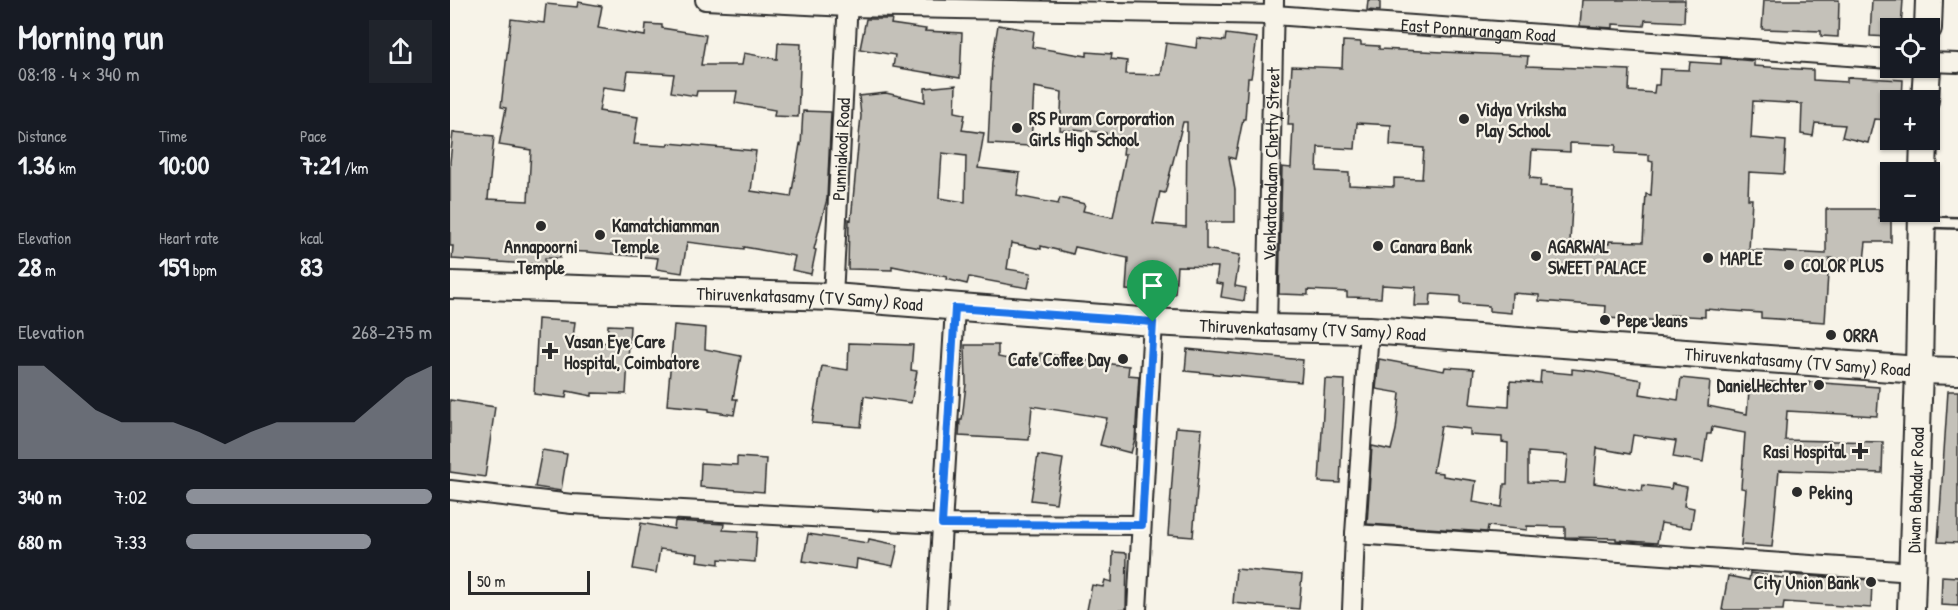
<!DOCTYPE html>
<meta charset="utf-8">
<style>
body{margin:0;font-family:"Patrick Hand",sans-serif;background:#20242c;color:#f1f3f6;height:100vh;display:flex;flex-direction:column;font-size:22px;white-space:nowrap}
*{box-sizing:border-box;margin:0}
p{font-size:20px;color:#9ea1a6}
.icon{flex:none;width:33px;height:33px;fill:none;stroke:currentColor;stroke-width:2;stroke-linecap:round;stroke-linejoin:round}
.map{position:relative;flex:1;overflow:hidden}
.sheet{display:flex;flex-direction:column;background:#171b24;width:450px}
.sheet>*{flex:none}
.controls{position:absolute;left:1430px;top:18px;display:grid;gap:12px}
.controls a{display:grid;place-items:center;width:60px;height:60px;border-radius:0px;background:#171b24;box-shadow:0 2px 4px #0004;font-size:30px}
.scale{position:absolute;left:18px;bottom:15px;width:122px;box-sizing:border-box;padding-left:6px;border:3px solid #2b2b2b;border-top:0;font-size:16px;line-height:21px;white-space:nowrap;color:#2b2b2b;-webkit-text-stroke:4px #f7f3e8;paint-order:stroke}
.pin{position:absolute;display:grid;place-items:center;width:51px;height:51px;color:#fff;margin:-62px -26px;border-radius:50% 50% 50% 0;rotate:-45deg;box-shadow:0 0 6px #0007}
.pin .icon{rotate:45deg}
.round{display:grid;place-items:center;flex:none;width:63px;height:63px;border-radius:0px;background:#20242c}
.headline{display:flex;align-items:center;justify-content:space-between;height:102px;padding:0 18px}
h1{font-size:33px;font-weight:700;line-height:45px}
.figures{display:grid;grid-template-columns:repeat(3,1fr);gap:9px;height:102px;padding:6px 18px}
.figures div{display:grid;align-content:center}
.figures b{font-size:26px;font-weight:700}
.figures small{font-size:16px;font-weight:400}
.figures p{font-size:16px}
.chart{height:168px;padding:12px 18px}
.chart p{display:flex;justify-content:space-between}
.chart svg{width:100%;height:108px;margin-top:6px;fill:#8c9099;opacity:.7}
ul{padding:0 18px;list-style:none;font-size:20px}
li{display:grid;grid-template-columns:96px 72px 1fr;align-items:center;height:45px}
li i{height:15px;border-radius:8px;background:#8c9099}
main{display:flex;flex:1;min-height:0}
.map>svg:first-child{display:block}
.building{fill:#c4c1b9;stroke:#2b2b2b;stroke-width:1.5;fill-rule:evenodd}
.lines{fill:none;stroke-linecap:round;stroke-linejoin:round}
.lane-casing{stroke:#2b2b2b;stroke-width:14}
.street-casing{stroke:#2b2b2b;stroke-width:22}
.secondary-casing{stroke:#2b2b2b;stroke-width:30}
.lane{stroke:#f7f3e8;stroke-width:9}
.street{stroke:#f7f3e8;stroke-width:18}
.secondary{stroke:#f7f3e8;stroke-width:26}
.route-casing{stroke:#fff;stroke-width:12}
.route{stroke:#1a73e8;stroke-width:8}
.poi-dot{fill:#2b2b2b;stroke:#f7f3e8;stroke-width:2}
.labels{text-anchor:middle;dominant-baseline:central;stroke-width:4.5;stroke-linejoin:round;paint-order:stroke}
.street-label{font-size:18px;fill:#2b2b2b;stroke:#f7f3e8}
.poi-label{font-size:18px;font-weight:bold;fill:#2b2b2b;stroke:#f7f3e8;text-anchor:start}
</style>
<main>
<section class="sheet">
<div class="headline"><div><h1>Morning run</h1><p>08:18 · 4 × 340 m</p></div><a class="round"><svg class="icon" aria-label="share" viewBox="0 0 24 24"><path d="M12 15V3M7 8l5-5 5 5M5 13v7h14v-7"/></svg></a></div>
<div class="figures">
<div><p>Distance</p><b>1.36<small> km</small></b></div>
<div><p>Time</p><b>10:00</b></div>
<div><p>Pace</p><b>7:21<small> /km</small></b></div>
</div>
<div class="figures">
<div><p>Elevation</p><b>28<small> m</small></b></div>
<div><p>Heart rate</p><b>159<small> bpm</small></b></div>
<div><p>kcal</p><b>83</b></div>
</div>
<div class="chart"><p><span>Elevation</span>268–275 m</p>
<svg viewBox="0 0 160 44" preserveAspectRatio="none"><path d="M0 44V6L10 6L20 15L30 24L40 29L50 29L60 29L70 33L80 38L90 33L100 29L110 29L120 29L130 29L140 20L150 11L160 6V44z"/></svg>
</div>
<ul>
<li><b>340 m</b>7:02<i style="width:100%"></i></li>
<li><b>680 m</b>7:33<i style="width:75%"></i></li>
</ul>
</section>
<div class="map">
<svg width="1508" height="610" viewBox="0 0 1508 610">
<rect width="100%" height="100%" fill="#f7f3e8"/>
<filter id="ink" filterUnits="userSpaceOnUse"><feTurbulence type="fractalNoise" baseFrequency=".0167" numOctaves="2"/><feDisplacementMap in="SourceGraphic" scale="12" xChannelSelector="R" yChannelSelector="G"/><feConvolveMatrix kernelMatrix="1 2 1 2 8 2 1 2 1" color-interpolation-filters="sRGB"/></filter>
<g filter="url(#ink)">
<path class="building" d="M918,0h12v11l-13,-1z
M1132,0h103l-1,22 -39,-2 -1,6 -31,-2v4l-33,-2z
M1314,0h75l-1,37 -17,-1v-5l-59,-2z
M1422,0h31l-2,28h-11v9l-20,-1z
M128,2l24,4 -4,22 47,8 1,-12 16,1v3l44,7 -5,30h41l2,-12 33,6 1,-16 23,1 -3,73 -24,-1 1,-6 -40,-7 2,-12h-40l-1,5 -25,-4 3,-18 -46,-3 -3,19 -22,-3 -4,24 39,6 -4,27 34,2 1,-3 87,8 -5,40 40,6 9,-53 1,1 2,-34 28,1 -4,87 -13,50 2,1 -5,24 -19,-4 3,-14 -51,-9v2l-57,-7 -5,31 -26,-4 2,-11 -71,-6 -27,-1v7h-15v7l-93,-6 1,-13h-3v-84l3,-30 41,4 -6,63 40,2 3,-51 -32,-5 7,-37 -5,-1 10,-88 33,4 2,-19 31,3z
M416,19h26l-1,5 35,5 -1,2 37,2 -2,45 -67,-11 2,-12 -35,-6z
M548,25l36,6 -2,16 55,9v-4l25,2 -1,5 16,2 -1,13 35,1 5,-32 30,5 1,-10 28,3 1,-7 31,4 -6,40h-3l-3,41h-2l-8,40 -6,-2 6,33v32h-29v27l34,6 -5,31 11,2 -2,13 -23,-4 2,-13 -7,-1 2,-16 -41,-1 -2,28 -49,-4 2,-32 -53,-11 -2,7 -32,-8v3l-30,-6 -4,26 24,4 -3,15 -59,-11 -2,7 -21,-5 1,-2 -55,-11v4l-44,-1 1,-50 2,1 10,-104 -2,-20 27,-3 39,9v-14l31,-3 -1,27 10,2 -3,16 22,3 -6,35 42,5 -3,23 41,8 2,-6 25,6 -2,7 30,6 13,-63h-3l1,-8 -19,-3 1,-10 -31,-4v2l-15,-1 2,-38 -28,-5 -3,59 -43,-2 4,-82zM733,122h4l-1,105 -33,-3 7,-32 5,1zM492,153l24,3 -1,46 -26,-4z
M893,41l18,1v3l18,1v3l149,7 -1,10 103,4 -1,21 25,2 1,-8h4l1,-16 29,1 1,-8 31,2v-6l33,3v5l59,4v10l34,2v-5l56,3 -1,20h-12v20l-16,-1 -6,24 -26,-6 3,-12 -30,-2 -2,13 -12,-2 1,-30 -49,-3 -2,37 35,3 -2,33 -35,-2 -1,27h4l-3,51 77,4v-45h53v9h12v24h-25l-2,19 -35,-3 -4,64 -64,-4v-5l-56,-4v8l-35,-2v6l-65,-3 1,-12 -67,-5v-6l-27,-2 -1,20 -22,-2v-5l-29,-2v-8l-29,-2 -1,12h-15l1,-19 -34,-2 -1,13 -34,-1v-5l-39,-2v5l-29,-1 3,-127 9,1 2,-43h-5l4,-59 50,2zM907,123l34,2 -1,20 34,3 -2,31 -28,-1v9l-45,-2v-12l-32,-2 1,-24 37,2zM1120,143l46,2 -1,8 34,2v6l4,1 -2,33 -5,-1 -3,48 -34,-1v3l-39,-2 3,-54 -33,-2 1,-7 -11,-1 2,-28 38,2z
M88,319l37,3 -2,16 34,5 1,-18 22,1 -4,68 -34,-1v3l-25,-5 -1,7 -32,-4z
M224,325l32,3 -1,21 36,7 -8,43h4l-3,16 -25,-4v-2l-42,-4z
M399,343l64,2 -2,25 6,1 -6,32 -47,-7 -3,31 -49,-4 10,-57 26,4z
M515,345h33v12l40,8 2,-12 62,10 27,3 -1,9 11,1 -4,63 -4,14 -31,-8 7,-27 -75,-12 -3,34 -70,-4 1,-16h2l4,-36z
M737,349l116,11 -2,22 -116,-11z
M929,359l65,12 1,-4 29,2 -4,35 39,3 1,-26 30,2 1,-12 31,3v-5l19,2 51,9 -2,14 38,6 3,-22 29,3 -2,25 39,8 3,-34 59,5v-3l70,5 -2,29 -90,-5 -2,29 98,2 -1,31 -103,-3 -7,77 -31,-2 5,-56 -5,-1 4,-55 -33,-6 -1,7h-4l-4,28 -30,-5 3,-16 -43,-6 -3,19 -33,-6 -3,35 48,8 1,-6 28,4 1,-5 15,3 -3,19 10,2 -3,20 -30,-5 -4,20 -41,-3v-2l-51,-1v-10l-38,-1v4l-39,-4 -1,6 -120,-8 5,-78 19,4 5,-20 4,-37 -24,-4zM991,426l29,3v6l32,2v5l6,1 -1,41h-3l-2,23 -29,-5 3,-21 -33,-5v-3l-10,-1zM1078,452l40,3 -3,28 -37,-1z
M875,379l20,1 -5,103 -21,-1z
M1498,391h10v152l-20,-1z
M0,400l45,7 -10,70 -35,-5z
M726,427l26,2 -9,108 -25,-2z
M92,450l25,4 -6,37 -26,-4z
M588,455l25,4 -7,44 -25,-3z
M287,457l29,2 -2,33 -64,-5 1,-24 36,2z
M225,521l49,3 -1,6 34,2 -2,30 -36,-3v5l-22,-3 1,-7 -38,-5 -4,24 -23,-4 8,-46 33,6z
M358,534l60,9 1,-4 29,6 -5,21 -36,-7 -1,10 -53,-8z
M663,552l14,1 -1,57h-39l5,-25 11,2 2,-7 7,2z
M786,569l66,6 -3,34 -66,-6z
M1300,573l40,6 1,-4 81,5 -1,28 -87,-6 -1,8h-61l6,-34 21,4z
M1492,576l16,1v29l-17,-1z"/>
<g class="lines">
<g class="lane-casing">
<path id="lane" d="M1474,222l34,1"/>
</g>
<g class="street-casing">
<g id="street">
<path id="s1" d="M255,0l143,7 426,8 616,44"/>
<path d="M1479,62l29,1"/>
<path id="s2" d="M383,297l15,-297"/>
<path id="s3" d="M817,328l7,-328"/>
<path d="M0,490l122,14 370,20 199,1"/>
<path d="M905,534l559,38"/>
<path d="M487,610l18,-302"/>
<path d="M687,610l16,-288"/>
<path d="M902,610l3,-76 14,-204"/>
</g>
</g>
<g class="secondary-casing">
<g id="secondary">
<path d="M1478,28l1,-28"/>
<path d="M1475,100l2,-32"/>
<path d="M1473,172l1,-32"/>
<path id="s4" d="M0,285l383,12 320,25 114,6 102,2 550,40 39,1"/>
<path id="s5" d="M1461,610l8,-240 3,-158"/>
</g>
</g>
<use href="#lane" class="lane"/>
<use href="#street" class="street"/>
<use href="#secondary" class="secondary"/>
</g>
</g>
<g class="lines" filter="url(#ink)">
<g class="route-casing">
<path id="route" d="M505,308l198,14 -11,203 -200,-1z"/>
</g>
<use href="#route" class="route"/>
</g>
<g class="poi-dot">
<circle cx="1014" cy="119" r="6"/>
<circle cx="567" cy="128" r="6"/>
<circle cx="91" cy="226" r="6"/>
<circle cx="150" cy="235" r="6"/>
<circle cx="928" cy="246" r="6"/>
<circle cx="1086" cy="256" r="6"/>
<circle cx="1258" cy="258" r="6"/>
<circle cx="1339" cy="265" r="6"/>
<circle cx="1155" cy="320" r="6"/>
<circle cx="1381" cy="335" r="6"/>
<path d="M97 342h6v6h6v6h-6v6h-6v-6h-6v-6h6z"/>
<circle cx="673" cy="359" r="6"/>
<circle cx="1369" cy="385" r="6"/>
<path d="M1407 442h6v6h6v6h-6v6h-6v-6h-6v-6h6z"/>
<circle cx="1347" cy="492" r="6"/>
<circle cx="1421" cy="582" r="6"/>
</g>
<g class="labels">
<g class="street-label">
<text stroke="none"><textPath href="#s1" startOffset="774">East Ponnurangam Road</textPath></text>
<text stroke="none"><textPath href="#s2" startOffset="148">Punniakodi Road</textPath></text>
<text stroke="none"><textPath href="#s3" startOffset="164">Venkatachalam Chetty Street</textPath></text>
<text stroke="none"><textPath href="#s4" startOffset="360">Thiruvenkatasamy (TV Samy) Road</textPath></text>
<text stroke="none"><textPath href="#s4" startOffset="864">Thiruvenkatasamy (TV Samy) Road</textPath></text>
<text stroke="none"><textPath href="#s4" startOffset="1350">Thiruvenkatasamy (TV Samy) Road</textPath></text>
<text stroke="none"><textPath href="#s5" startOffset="120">Diwan Bahadur Road</textPath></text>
</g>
<g class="poi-label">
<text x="1026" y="109">Vidya Vriksha<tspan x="1026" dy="21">Play School</tspan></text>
<text x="579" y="118">RS Puram Corporation<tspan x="579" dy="21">Girls High School</tspan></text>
<text x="162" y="225">Kamatchiamman<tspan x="162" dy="21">Temple</tspan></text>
<text x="91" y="246" text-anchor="middle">Annapoorni<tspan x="91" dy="21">Temple</tspan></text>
<text x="940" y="246">Canara Bank</text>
<text x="1098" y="246">AGARWAL<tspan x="1098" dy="21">SWEET PALACE</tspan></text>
<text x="1270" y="258">MAPLE</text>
<text x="1351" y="265">COLOR PLUS</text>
<text x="1167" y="320">Pepe Jeans</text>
<text x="1393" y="335">ORRA</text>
<text x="114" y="341">Vasan Eye Care<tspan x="114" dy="21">Hospital, Coimbatore</tspan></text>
<text x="661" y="359" text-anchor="end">Cafe Coffee Day</text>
<text x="1357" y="385" text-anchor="end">DanielHechter</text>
<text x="1396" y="451" text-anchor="end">Rasi Hospital</text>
<text x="1359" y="492">Peking</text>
<text x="1409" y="582" text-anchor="end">City Union Bank</text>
</g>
</g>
</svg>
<div class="controls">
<a><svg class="icon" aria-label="locate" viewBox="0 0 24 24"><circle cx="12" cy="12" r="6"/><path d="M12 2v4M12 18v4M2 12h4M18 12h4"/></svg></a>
<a>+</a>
<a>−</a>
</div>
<div class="scale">50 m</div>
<div class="pin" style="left:703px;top:322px;background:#1e9e55"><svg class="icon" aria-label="arrive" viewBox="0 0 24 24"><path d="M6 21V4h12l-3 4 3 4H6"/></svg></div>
</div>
</main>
